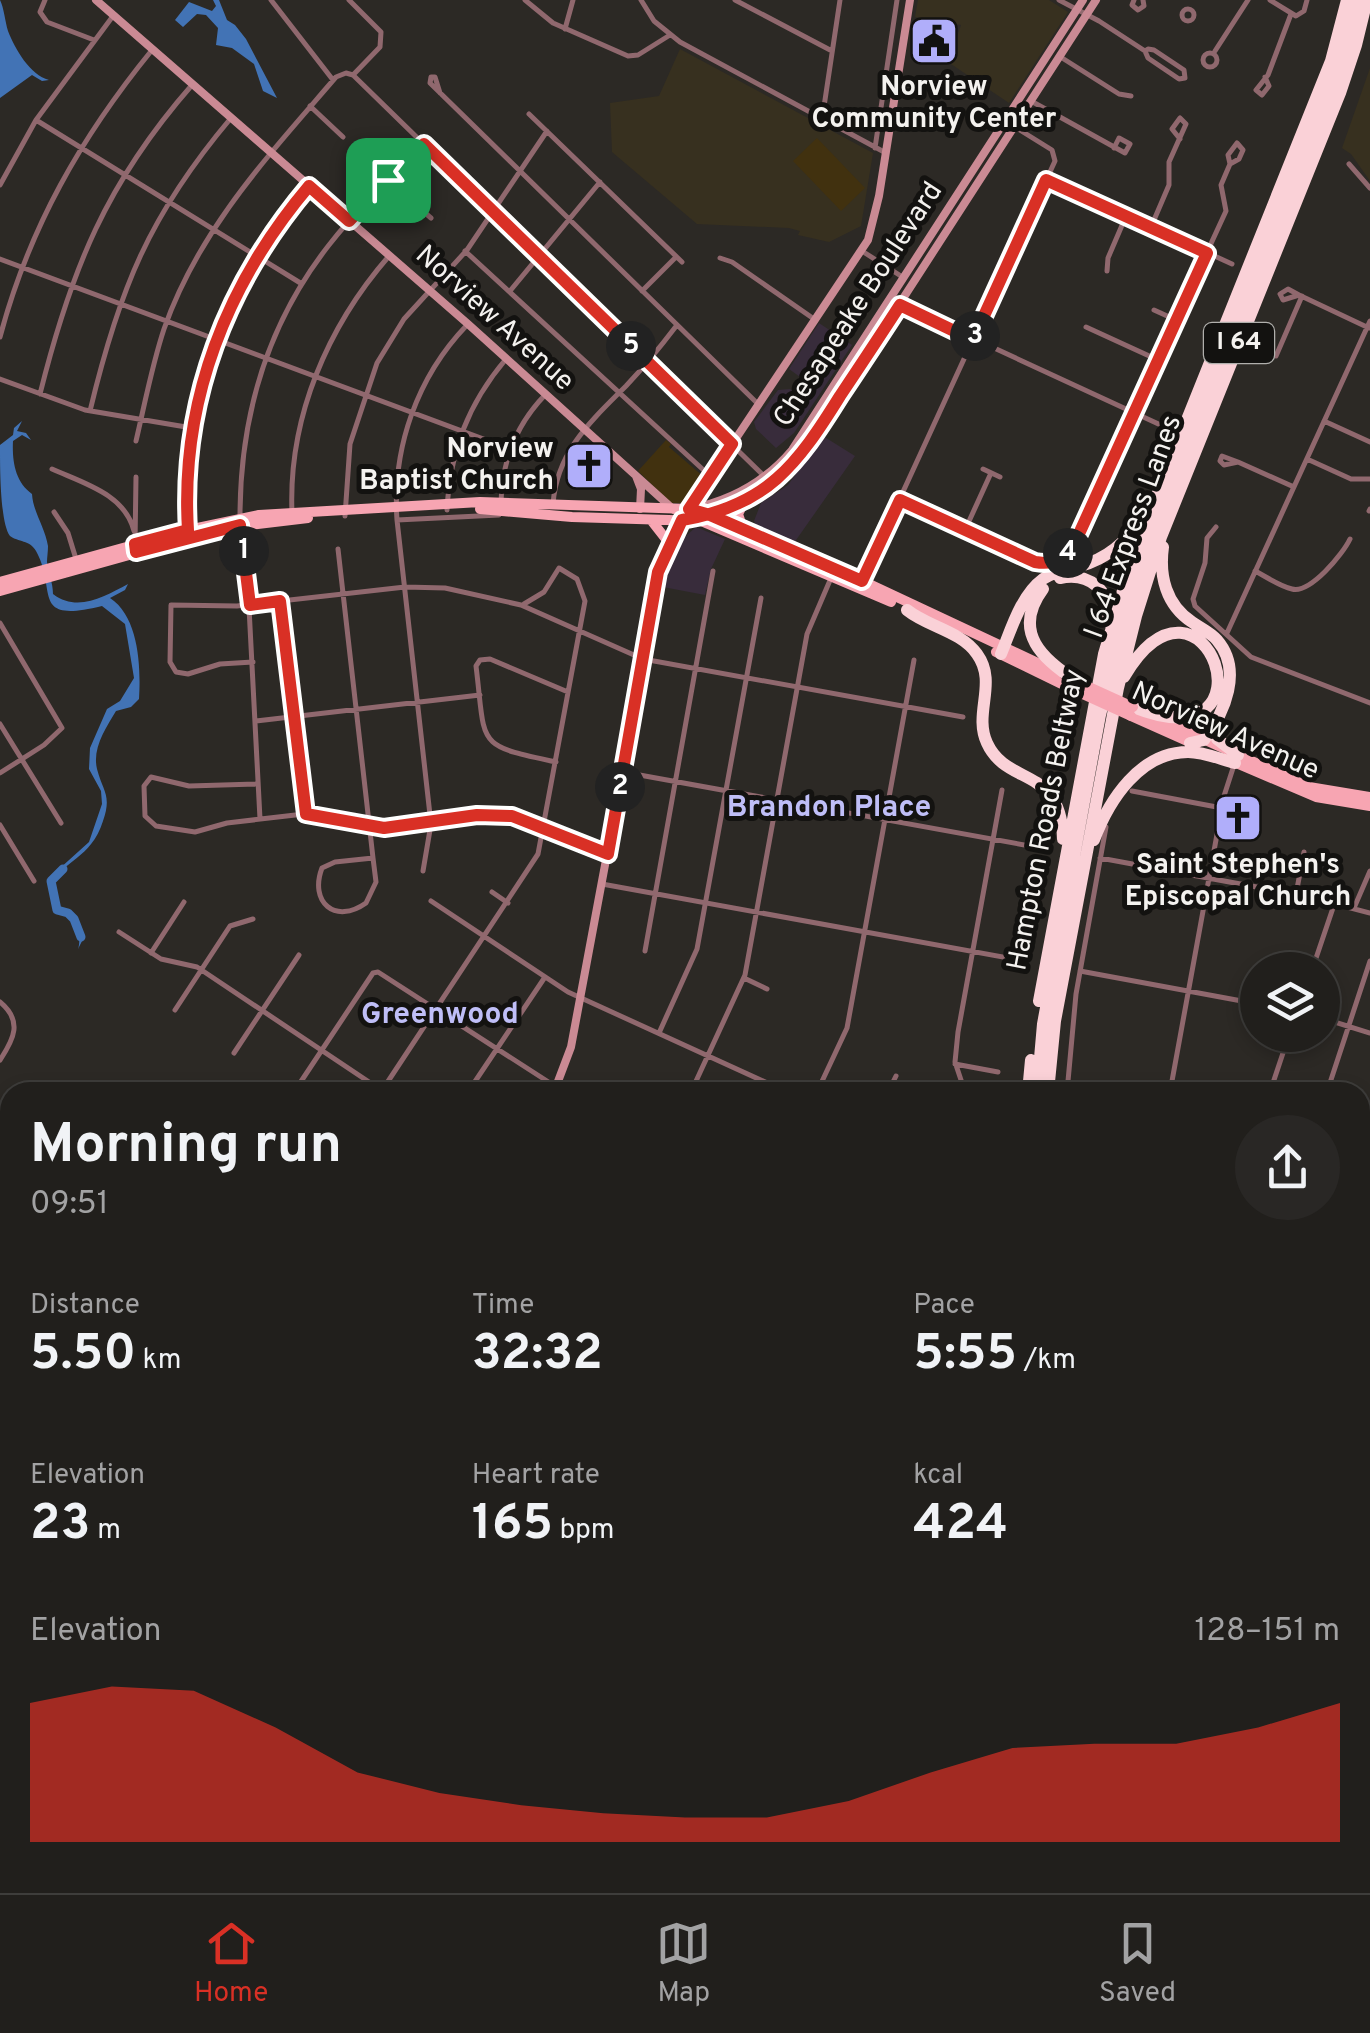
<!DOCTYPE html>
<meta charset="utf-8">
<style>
body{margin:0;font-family:Overpass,sans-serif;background:#292725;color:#f1f3f6;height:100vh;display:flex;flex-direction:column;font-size:38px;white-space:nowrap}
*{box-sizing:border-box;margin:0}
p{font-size:32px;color:#a2a2a3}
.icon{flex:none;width:55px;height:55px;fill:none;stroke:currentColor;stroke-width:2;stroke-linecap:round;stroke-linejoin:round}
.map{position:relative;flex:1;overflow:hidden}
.side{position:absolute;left:0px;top:1082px;width:1370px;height:812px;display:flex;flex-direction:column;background:#211f1c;border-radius:30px 30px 0 0;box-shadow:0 5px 15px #0003,0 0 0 2px #3e3d3b}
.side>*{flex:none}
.controls{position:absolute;left:1240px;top:952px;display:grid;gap:20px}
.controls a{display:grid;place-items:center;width:100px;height:100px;border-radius:50%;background:#211f1c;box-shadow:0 5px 15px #0003,0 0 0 2px #3e3d3b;font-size:50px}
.pin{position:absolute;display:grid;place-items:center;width:85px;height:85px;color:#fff;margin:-42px;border-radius:20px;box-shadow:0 5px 15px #0006}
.km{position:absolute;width:50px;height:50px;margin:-25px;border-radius:50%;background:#222;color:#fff;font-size:28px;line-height:50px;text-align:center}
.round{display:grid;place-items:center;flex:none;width:105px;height:105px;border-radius:52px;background:#292725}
.overview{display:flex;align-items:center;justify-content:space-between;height:170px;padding:0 30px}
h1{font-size:55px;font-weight:700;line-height:75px}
.metrics{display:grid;grid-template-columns:repeat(3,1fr);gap:15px;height:170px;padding:10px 30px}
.metrics div{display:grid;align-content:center}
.metrics b{font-size:50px;font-weight:700}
.metrics small{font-size:28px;font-weight:400}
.metrics p{font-size:28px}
.chart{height:280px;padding:20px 30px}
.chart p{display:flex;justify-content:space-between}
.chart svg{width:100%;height:180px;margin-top:10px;fill:#d93025;opacity:.7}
.dock{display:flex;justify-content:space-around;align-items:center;height:140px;border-top:2px solid #3e3d3b;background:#211f1c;font-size:28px;color:#a2a2a3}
.dock a{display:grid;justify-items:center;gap:5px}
.dock .selected{color:#d93025}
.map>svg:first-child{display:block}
.commercial{fill:#382c3b}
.education{fill:#37301f}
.green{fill:#41310f}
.water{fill:#4273b5}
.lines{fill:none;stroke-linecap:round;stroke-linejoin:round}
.river{stroke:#4273b5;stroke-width:9}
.street{stroke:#90686e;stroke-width:5}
.secondary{stroke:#ca8a94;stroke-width:8}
.primary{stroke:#f7a5b2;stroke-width:10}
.highway{stroke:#fad1d7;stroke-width:12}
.rail{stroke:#dbd9d6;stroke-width:2.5;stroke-dasharray:5 10;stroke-linecap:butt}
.primary-bridge{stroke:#f7a5b2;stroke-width:10}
.highway-bridge{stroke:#fad1d7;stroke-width:12}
.route-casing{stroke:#fff;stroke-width:20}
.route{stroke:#d93025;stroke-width:12}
.labels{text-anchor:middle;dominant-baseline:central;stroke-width:10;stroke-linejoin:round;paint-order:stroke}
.shield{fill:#131210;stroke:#b0afac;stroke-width:2.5}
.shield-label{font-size:25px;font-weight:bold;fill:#f4f2ef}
.poi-label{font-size:28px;font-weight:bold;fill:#f4f2ef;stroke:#131210}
.street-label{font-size:28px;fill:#f4f2ef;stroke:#131210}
.neighbourhood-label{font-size:30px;font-weight:bold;fill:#bfbef7;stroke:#131210}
</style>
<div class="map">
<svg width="1370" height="1893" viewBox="0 0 1370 1893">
<rect width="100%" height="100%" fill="#2c2925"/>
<path class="commercial" d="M819,323l33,22 -58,88 -18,15 -20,-19 -2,-7 24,-32 12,-1 7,6 10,-13 -18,-13z
M823,436l32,20 -61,87 -37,-16 -3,-6 7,-18 27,-18z
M696,527l29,12 -14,30 -6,26 -42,-8 15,-44z
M1360,1859l5,1 5,12v21h-702l1,-8h691z"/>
<path class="education" d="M918,0h131l19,12 -59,91 -61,-41 13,-37 -46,-8z
M680,49l193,104 -12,73 -32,16 -31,-7 2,-4 -11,-3 -92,-4 -85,-72 -2,-49 49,-7z
M1370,68v113l-19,-27 -9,-6z"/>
<path class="green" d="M817,138l48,50 -24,23 -48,-50z
M666,440l5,4 -2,3 35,30 -20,26h-13l-33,-32z"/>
<path class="water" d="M0,0c4,8 5,21 8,31 7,18 22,44 41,49l-7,1 -10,-6 -32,23z
M213,0h6l8,20 8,5 11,14 31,59 -14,-7 -9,-27 -22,-16 -16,-3 2,-17 -12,-13 -9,-1 -14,13 -8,-7 14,-18 23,9 4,-5z
M22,421l-5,10 9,2 5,7 -9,-5 -9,6c-1,20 2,41 19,53 1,18 13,33 16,52 0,6 -1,11 -1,16 1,11 6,20 6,32 25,19 52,2 75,-10l-3,6 -15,8c29,19 31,69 29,101l-8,8 -15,4c-10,17 -24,37 -19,58 6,23 15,26 6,52 -12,38 -40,39 -53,65l9,27h12l12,26 -5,10c3,-8 1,-28 -8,-32 -4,-3 -8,-2 -12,-4l-10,-34 41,-37 13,-38 -1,-13 -12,-22 1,-21 17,-39 13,-8 14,-23 -9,-54 -23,-18c-73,18 -44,-16 -66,-55 -6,-11 -18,-9 -26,-15 -10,-13 -10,-69 -10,-91l13,-10 1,-7z"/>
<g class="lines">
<path class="river" d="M63,869l-12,12 6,29 11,3 6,6 7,18"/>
<path class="street" d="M45,0l-5,12 7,10 47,18
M271,0l62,80
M525,0l28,23 75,33 10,-1 32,-20
M641,0l13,21 26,21 206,111
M735,0l97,51
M1059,0l40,21 46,30
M1134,0l-2,5 6,5 6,-4 -1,-6
M1270,0l26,16 8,-5 3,-11
M1182 15a6 6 0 1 1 12 0a6 6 0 1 1-12 0Z
M565,29l8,-29
M1148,49l6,1 30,20 1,8 -6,1 -31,-21 -3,-7z
M1215,51l33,-51
M1203 60a7 7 0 1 1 14 0a7 7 0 1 1-14 0Z
M1059,56l60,38 12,2
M353,75l412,402
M1265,77l4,9 -7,9 -6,-5 12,-15 23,-61
M440,93l-5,-16h-4l-1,6 328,321
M1031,101l94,52 5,-9 -11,-6 -5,10
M310,106l33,31
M529,114l153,148
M36,120l266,164
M822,120l18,-120
M1237,143l6,7 -4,9 -9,5 -2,-9z
M875,148l22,-148
M1349,164l21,24
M1046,179l186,85
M388,181l43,37
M0,185l36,-65 77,-104
M1151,227l18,-42v-23l17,-38 -6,-6 -8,11 8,10
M465,251l245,225
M862,251l42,27
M720,258l12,4 82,57
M0,259l510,190
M1107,271l1,-13 18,-42
M1288,289l11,6 -16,5 -3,-6z
M510,291l90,-109
M642,291l33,-33
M1299,295l70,33
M890,300l275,127
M1154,310l22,10
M1086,327l72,33
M0,337c29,-109 81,-200 152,-287
M1276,356l26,-60
M0,379l85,31 107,18
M40,394c31,-124 66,-211 152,-309
M90,411c29,-121 59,-196 141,-293
M1324,421l46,21
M136,441c9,-38 16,-76 28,-112 35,-100 105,-174 172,-252l10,-4 7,2 27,-28 1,-15 -32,-32
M1222,456l16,6 -14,3 -4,-4z
M1307,459l44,20h19
M1238,462l56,25
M52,469c31,14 73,25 82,62
M983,469l17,8
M900,500l135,62h21l13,-10 157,-341 -5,-26 9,-21
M501,502c1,-41 16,-78 44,-107
M553,504c4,-53 38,-83 73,-118 18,-19 35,-40 51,-61
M447,510c3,-59 21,-106 59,-151
M1369,511l1,-2
M54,512l14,21 8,26
M292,513c-4,-96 36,-187 97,-257
M345,516l5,-72 27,-81 27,-44 63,-69 80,-119
M240,517c0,-99 27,-193 89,-272 28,-36 62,-68 95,-101
M397,520l102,-5
M1216,527l-9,11 -2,25 -12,36 2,7 56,51 119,46
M239,528l8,41 13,250
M188,529c-8,-128 39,-246 121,-343
M965,530l26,-57
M135,544l1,-67
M338,549l35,309
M1255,571c12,6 24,15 37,18 18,5 51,-35 58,-50
M862,581l193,-420 -3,-11 -37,-23
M281,601l25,213
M0,623l62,105 -18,17 -44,28
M1227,633l143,-312
M253,662l-33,2 -32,10 -12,-2 -6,-10 1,-57 66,1 168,-19 40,1 76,17 122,54 320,58
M256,721l224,-26
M0,724l61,99
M556,762c-82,-17 -70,-16 -80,-96l4,-6 10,-1 78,33
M623,772l418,76
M258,784l-69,2 -38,-9 -7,9 1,30 11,10 39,6 32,-9 77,-9 79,14 117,-13 34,8 74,31
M1132,791l90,17
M0,825l34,56
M373,858l3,24 -10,21c-31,22 -57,-1 -44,-35l13,-6z
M1100,858l205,38 65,17
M423,871l8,-47 -34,-304c-5,-72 20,-143 70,-195
M602,884l417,76
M492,892l16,11
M1296,894l8,-42
M431,901l137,91 219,100
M1354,908l16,-37
M119,932l42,27 36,8 187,125
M645,951l68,-380
M151,953l33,-51
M1312,970l23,-68
M1080,971l178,33
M744,978l23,11
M0,1002c23,19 14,37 0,58
M175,1010l55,-84 23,-7
M1322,1018l48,15
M659,1033l38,-84 64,-351
M234,1053l65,-98
M955,1064l43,8
M1067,1086l43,6
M294,1092l79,-119 5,-1 186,120
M381,1092l157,-238 47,-253 -8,-22 -18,-11 -15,24 -20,12
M468,1092l77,-115
M691,1092l54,-117 62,-341 24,-56
M817,1092l30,-64 67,-368
M888,1092l8,-16
M965,1092l-10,-30 3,-30 44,-242
M1067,1092l9,-98 30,-167
M1170,1092l54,-296 11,-34
M1270,1092l19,-57
M1327,1092l43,-131
M0,1111h5
M1360,1157l10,-31
M1360,1176l10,4
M0,1335l10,6
M1360,1399l10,5
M0,1415l10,6
M0,1476l10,5
M0,1551l10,-17
M1360,1630l10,2
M0,1674l10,-38
M0,1771l10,2
M139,1885v8
M212,1885l42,8
M371,1893l1,-8
M462,1893l1,-8
M545,1893l2,-8
M628,1893l2,-8
M707,1893l1,-8
M885,1893l2,-8
M1057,1893l3,-8"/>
<path class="secondary" d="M96,0l372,324 206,186
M636,476l5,13 -1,20
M689,509c42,-8 76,-27 103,-59l291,-450
M706,516c42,-11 72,-33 99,-66l291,-450
M554,1092l17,-45 91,-487 27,-51 179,-269 11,-44 31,-196
M0,1315l10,2
M1360,1315l10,-4
M0,1859l10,2
M0,1882l10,-4
M69,1893v-8
M1232,1893l2,-8"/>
<path class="primary" d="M480,509l92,8 129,4 190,81
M651,520l18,23
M743,529l-5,-15 6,-12
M0,582l188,-52 71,-15 221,-13 209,7 146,59 224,105
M0,591l226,-63 82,-10
M996,652l80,39
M1148,714l161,73 61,10
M1131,716l65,29
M1229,760l87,37 54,9"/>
<path class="highway" d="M1163,547c-4,29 3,58 29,75 8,6 18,10 25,18 26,30 8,72 -13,100l-14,3
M1060,578c30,-6 52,13 48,44
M1043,589c-32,43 0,71 35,93
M907,610c21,17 54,21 70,44 21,29 -4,59 10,89 20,44 74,22 76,96
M1001,654c10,-24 20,-59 42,-75 11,-8 24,-9 37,-13 26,-7 47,-24 60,-47
M1124,677c80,-136 159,90 9,30
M1215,724l2,15 21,16
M1094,840c15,-40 46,-88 94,-88 16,0 32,7 47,11
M1039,1001l65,-347 21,-70 35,-97 171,-426 16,-61
M1028,1092l3,-32
M1037,1092l6,-68 57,-309 24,-96 39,-112 171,-424 24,-83
M1048,1092l7,-71 63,-333 18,-72 25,-79 179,-444 16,-48 11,-45
M1360,1783l10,18
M1360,1806l10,18"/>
<path class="rail" d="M0,1889l17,4"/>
<path class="primary-bridge" d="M1078,682l55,25
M1076,691l55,25"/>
<path class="highway-bridge" d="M1360,1824l8,16"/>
</g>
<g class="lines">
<g class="route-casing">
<path id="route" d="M388,180l-39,41 -40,-35c-82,97 -129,215 -121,344l-53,14 1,8 104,-27 10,80 30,-4 26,213 78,14 93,-13 35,1 96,38 50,-282 24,-52c85,-14 115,-55 158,-124 20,-30 40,-60 60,-91l73,35 73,-160 161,73 -134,294c-10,14 -22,18 -38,15l-135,-62 -38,81 -152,-66 -21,-6 43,-65 -308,-300 -36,36"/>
</g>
<use href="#route" class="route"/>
</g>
<defs>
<g id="civic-square" transform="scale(2.5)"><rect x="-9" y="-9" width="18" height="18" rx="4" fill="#b0aefa" stroke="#131210"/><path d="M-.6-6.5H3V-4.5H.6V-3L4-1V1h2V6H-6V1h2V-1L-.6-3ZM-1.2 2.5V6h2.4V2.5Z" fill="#111"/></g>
<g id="church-square" transform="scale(2.5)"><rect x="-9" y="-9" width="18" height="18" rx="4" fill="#b0aefa" stroke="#131210"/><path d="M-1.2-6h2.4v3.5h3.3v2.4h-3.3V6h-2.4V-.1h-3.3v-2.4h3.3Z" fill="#111"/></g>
</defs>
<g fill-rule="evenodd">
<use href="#civic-square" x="934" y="41"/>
<use href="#church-square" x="589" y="466"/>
<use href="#church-square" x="1238" y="818"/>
</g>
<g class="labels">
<rect class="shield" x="1204" y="323" width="70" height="40" rx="8"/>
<g class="shield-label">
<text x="1239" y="343">I 64</text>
</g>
<g class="poi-label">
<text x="934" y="88">Norview<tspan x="934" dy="32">Community Center</tspan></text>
<text x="554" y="450" text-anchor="end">Norview<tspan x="554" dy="32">Baptist Church</tspan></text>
<text x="1238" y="866">Saint Stephen's<tspan x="1238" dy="32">Episcopal Church</tspan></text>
</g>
<g class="street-label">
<text transform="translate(859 305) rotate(-57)">Chesapeake Boulevard</text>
<text transform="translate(494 319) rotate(42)">Norview Avenue</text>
<text transform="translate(1134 527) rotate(-70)">I 64 Express Lanes</text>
<text transform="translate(1225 732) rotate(24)">Norview Avenue</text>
<text transform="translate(1047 820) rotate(-79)">Hampton Roads Beltway</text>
</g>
<g class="neighbourhood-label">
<text x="829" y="808">Brandon Place</text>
<text x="440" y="1015">Greenwood</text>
</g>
</g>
</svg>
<div class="controls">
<a><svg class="icon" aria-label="layers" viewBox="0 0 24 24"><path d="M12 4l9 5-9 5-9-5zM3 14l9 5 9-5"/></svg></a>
</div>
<div class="pin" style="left:388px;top:180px;background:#1e9e55"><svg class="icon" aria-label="arrive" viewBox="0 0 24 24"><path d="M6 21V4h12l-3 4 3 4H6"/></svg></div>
<b class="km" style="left:244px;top:551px">1</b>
<b class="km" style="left:620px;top:787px">2</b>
<b class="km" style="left:975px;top:336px">3</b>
<b class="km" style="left:1068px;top:553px">4</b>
<b class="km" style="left:631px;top:346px">5</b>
<section class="side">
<div class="overview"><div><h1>Morning run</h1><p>09:51</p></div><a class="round"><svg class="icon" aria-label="share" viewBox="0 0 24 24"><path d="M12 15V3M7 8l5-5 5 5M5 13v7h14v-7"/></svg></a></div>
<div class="metrics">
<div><p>Distance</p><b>5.50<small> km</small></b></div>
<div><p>Time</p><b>32:32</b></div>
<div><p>Pace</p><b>5:55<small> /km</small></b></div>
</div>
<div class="metrics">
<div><p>Elevation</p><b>23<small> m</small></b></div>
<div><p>Heart rate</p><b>165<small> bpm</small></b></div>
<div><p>kcal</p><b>424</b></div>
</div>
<div class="chart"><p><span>Elevation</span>128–151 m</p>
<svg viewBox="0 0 160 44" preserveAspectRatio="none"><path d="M0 44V10L10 6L20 7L30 16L40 27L50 32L60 35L70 37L80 38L90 38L100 34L110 27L120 21L130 20L140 20L150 16L160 10V44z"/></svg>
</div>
</section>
</div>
<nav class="dock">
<a class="selected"><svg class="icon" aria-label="home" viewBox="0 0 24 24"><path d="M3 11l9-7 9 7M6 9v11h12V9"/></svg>Home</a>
<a><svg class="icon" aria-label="map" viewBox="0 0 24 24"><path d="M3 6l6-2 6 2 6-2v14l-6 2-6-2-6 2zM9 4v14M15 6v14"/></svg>Map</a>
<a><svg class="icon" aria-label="saved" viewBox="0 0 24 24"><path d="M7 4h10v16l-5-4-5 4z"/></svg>Saved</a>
</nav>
